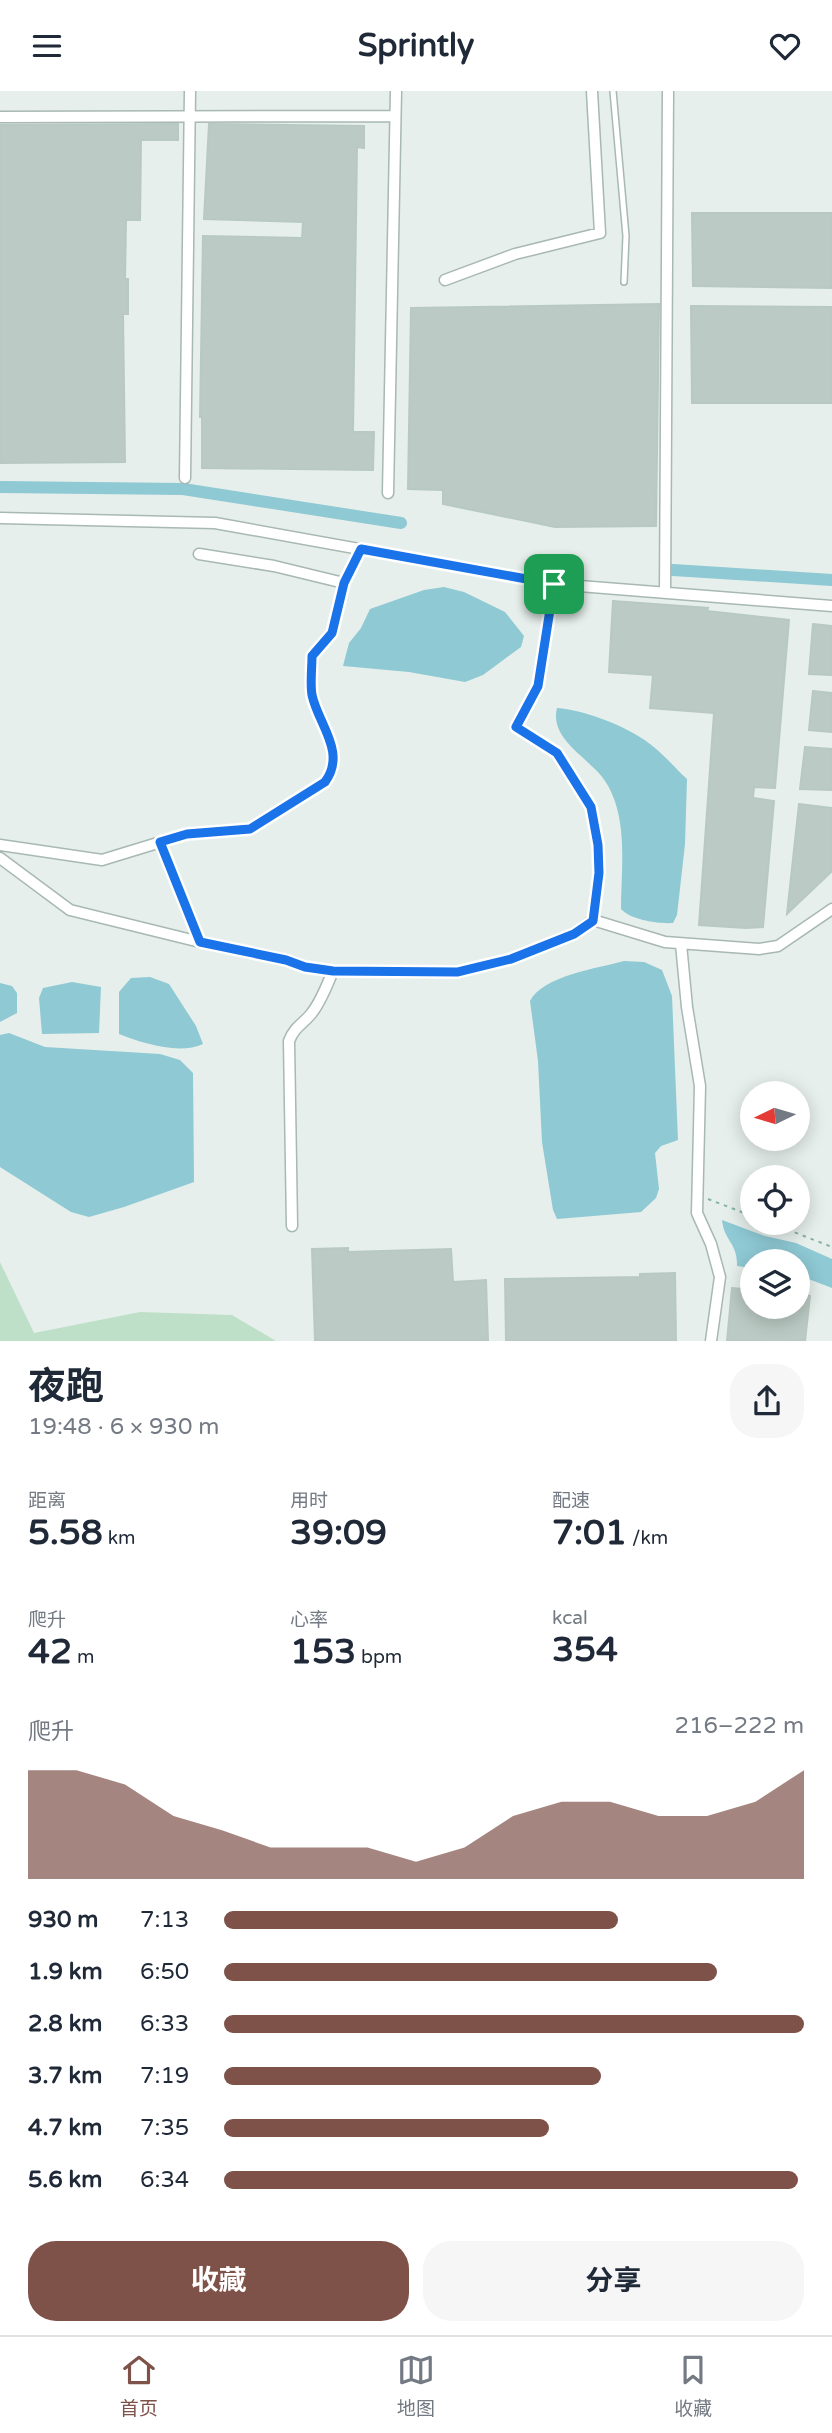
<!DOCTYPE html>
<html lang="zh">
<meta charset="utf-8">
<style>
body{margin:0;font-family:"Varela Round","Noto Sans SC",sans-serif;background:#f6f6f7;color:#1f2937;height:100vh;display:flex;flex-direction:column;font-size:26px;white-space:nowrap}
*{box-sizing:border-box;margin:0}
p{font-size:23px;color:#747a83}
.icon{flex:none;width:38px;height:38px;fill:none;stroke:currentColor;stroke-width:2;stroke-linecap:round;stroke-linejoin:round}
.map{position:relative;height:1250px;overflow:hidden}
.panel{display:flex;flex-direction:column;background:#fff;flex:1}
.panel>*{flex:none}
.needle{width:46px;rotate:265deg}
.fabs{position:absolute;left:740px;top:990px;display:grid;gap:14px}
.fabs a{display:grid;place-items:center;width:70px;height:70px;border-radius:50%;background:#fff;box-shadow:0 4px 18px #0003;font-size:35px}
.pin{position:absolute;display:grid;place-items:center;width:60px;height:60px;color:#fff;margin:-30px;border-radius:14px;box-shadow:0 4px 10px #0006}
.round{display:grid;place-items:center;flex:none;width:74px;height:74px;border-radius:28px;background:#f6f6f7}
.headline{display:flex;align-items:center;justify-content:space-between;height:119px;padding:0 28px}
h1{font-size:38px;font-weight:700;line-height:52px}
.metrics{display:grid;grid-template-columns:repeat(3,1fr);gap:10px;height:119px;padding:7px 28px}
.metrics div{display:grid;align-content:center}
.metrics b{font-size:35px;font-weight:700}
.metrics small{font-size:19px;font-weight:400}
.metrics p{font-size:19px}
.chart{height:196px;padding:14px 28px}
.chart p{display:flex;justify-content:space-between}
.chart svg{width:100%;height:126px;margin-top:7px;fill:#7f5249;opacity:.7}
.action{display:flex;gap:14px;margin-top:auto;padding:14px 28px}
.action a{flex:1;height:80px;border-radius:28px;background:#7f5249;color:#fff;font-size:28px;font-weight:700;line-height:80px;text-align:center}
.action a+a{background:#f6f6f7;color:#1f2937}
ul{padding:0 28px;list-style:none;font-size:23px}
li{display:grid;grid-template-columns:112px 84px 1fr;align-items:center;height:52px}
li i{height:18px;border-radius:9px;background:#7f5249}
header{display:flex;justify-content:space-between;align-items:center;height:91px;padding:0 28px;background:#fff;font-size:32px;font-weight:700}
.tabs{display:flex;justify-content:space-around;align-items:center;height:98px;border-top:2px solid #e0e1e3;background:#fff;font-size:19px;color:#747a83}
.tabs a{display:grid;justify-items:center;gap:4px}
.tabs .current{color:#7f5249}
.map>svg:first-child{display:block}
.green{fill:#bfe0c8}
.water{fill:#8ec9d4}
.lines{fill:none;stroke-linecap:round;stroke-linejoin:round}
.canal{stroke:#8ec9d4;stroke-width:12}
.building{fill:#bbcac4;stroke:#b8c9c2;stroke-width:2}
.lane-casing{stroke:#a8b8b2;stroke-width:8}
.street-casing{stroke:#a8b8b2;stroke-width:13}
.path{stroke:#86b3a5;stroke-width:2;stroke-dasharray:3.5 5;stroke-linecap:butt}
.lane{stroke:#fff;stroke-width:5}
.street{stroke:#fff;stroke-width:10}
.route-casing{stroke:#fff;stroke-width:14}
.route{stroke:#1a73e8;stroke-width:9}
</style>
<header><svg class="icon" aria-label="menu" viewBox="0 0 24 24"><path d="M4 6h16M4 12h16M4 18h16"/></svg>Sprintly<svg class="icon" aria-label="heart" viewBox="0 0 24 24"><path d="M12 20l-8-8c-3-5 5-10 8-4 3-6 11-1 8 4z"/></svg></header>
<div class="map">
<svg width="832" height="1250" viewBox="0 0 832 1250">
<rect width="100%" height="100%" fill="#e6efeb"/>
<path class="green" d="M0,1171l34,71 106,-21 92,3 44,26h-276z"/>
<path class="water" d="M444,496l20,5 41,20 19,24 -3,11 -38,28 -18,7 -56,-10 -66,-6 6,-23 12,-15 9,-19 54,-19z
M557,617c29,2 75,20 98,40 11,9 21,21 32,31l-2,65 -8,71 -4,8c-15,1 -42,-3 -52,-14 0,-40 8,-92 -16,-128 -15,-23 -56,-41 -48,-73z
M624,870l20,1 18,8 10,26 6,144 -17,6 -6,7 4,36 -3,9 -15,14 -84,7 -4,-9 -11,-68 -4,-81 -8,-60c12,-25 69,-33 94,-40z
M150,886l19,7 27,42 7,18c-24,11 -61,-1 -84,-10v-42l12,-14z
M72,891l29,5 -2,46 -57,1 -3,-36 4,-10z
M0,892l12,3 5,7v20l-17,9z
M9,942l36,14 115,7 20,6 13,13 1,109 -70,25 -35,10 -18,-5 -71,-45v-132z
M722,1129l43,16 31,7 36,16v29l-34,-13v-13h-46v6l-15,-2c1,-23 -13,-25 -15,-46z"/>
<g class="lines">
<path class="canal" d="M0,396l183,2 218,34
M673,479l159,10"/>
</g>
<path class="building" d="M178,33v16h-37l-1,80h-14l-1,59h3v35h-5l2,148 -125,1v-338z
M209,33l155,2v22l-7,-1 -4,285h21l-1,38 -171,-2v-51h-2l3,-181 99,2 1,-16 -99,-3z
M692,122h140v75l-139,-2z
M659,213l-3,222 -101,1 -112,-23v-14l-35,-1 3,-181z
M691,215l141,1v96h-140z
M613,510l95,7 -1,3 82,9 -14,168 -21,-1 -1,11 21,3 -11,126 -17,1 -47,-3 15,-212 -64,-5 3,-33 -44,-3z
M813,533l19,2v49l-23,-1z
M813,600l19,2v39l-23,-2z
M805,656l27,2v41l-32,-1z
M799,713l33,4v63l-45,43z
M348,1157v4l103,-3 2,33 33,-2 2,61h-173l-3,-92z
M675,1182l1,68h-170l-1,-62 135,-2v-3z
M732,1197l20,2v17h46v-12l12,1 -5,45h-78z"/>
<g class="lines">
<g class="lane-casing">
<path id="lane" d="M613,0l13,145 -2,46"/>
</g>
<g class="street-casing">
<path id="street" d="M0,26l395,-1
M445,189l70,-26 85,-21 -8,-142
M185,387l5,-387
M388,402l8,-402
M0,427l215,5 339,61 278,22
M199,463l75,12 70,17
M665,502l3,-502
M160,751l40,100
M0,754l102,15 85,-26 63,-5 75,-47c22,-30 -7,-58 -13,-88 -2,-11 0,-26 0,-38l20,-23 12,-50 17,-34
M0,767l70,52 130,32 87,18 18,7 28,4 124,1 54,-13 63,-25 19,-14 6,-47 -1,-28 -7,-38 -34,-54 -41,-26 22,-41 16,-102
M593,829l72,22 94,7 19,-3 54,-37
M681,853l6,63 13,79 -3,127 14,31 9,33 -9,64
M292,1135l-3,-185c6,-15 13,-16 22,-27 10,-12 16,-29 22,-43"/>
</g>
<path class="path" d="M708,1108l44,17
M771,1132l61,24"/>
<use href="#lane" class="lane"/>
<use href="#street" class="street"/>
</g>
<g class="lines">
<g class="route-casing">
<path id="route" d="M361,458l193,35 -16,102 -22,41 41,26 34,54 7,38 1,28 -6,48 -19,13 -63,25 -54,13 -124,-1 -28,-4 -19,-7 -86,-18 -40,-100 27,-8 63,-5 75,-47c22,-30 -7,-58 -13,-87 -2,-12 0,-27 0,-39l20,-23 12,-50z"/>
</g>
<use href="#route" class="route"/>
</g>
</svg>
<div class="fabs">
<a><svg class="needle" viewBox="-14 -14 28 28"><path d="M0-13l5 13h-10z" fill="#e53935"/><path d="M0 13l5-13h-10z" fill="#747a83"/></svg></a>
<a><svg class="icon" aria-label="locate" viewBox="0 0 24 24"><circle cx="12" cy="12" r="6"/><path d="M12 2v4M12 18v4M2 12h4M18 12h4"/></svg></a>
<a><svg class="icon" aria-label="layers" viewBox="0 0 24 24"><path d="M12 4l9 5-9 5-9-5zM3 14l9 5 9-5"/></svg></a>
</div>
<div class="pin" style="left:554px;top:493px;background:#1e9e55"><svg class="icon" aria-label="arrive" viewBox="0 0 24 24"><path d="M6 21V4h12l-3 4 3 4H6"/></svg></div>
</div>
<section class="panel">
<div class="headline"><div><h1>夜跑</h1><p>19:48 · 6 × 930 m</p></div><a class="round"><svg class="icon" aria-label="share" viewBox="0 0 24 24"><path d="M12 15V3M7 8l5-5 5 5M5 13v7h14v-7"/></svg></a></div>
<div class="metrics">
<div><p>距离</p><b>5.58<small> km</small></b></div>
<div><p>用时</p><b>39:09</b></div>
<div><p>配速</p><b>7:01<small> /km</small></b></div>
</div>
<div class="metrics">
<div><p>爬升</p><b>42<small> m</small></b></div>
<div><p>心率</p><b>153<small> bpm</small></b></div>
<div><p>kcal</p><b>354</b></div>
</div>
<div class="chart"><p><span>爬升</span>216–222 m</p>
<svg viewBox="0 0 160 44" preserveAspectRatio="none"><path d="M0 44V6L10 6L20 11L30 22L40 27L50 33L60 33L70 33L80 38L90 33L100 22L110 17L120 17L130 22L140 22L150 17L160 6V44z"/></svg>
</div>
<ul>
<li><b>930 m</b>7:13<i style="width:68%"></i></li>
<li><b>1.9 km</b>6:50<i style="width:85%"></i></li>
<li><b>2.8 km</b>6:33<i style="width:100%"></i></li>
<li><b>3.7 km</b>7:19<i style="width:65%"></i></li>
<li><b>4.7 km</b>7:35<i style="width:56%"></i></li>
<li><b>5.6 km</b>6:34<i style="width:99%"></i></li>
</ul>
<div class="action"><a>收藏</a><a>分享</a></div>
</section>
<nav class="tabs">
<a class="current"><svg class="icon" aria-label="home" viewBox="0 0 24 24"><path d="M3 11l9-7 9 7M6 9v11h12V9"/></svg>首页</a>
<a><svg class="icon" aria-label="map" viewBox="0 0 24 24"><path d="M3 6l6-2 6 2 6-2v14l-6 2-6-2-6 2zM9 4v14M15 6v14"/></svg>地图</a>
<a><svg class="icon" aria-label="saved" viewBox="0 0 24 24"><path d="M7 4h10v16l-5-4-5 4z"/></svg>收藏</a>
</nav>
